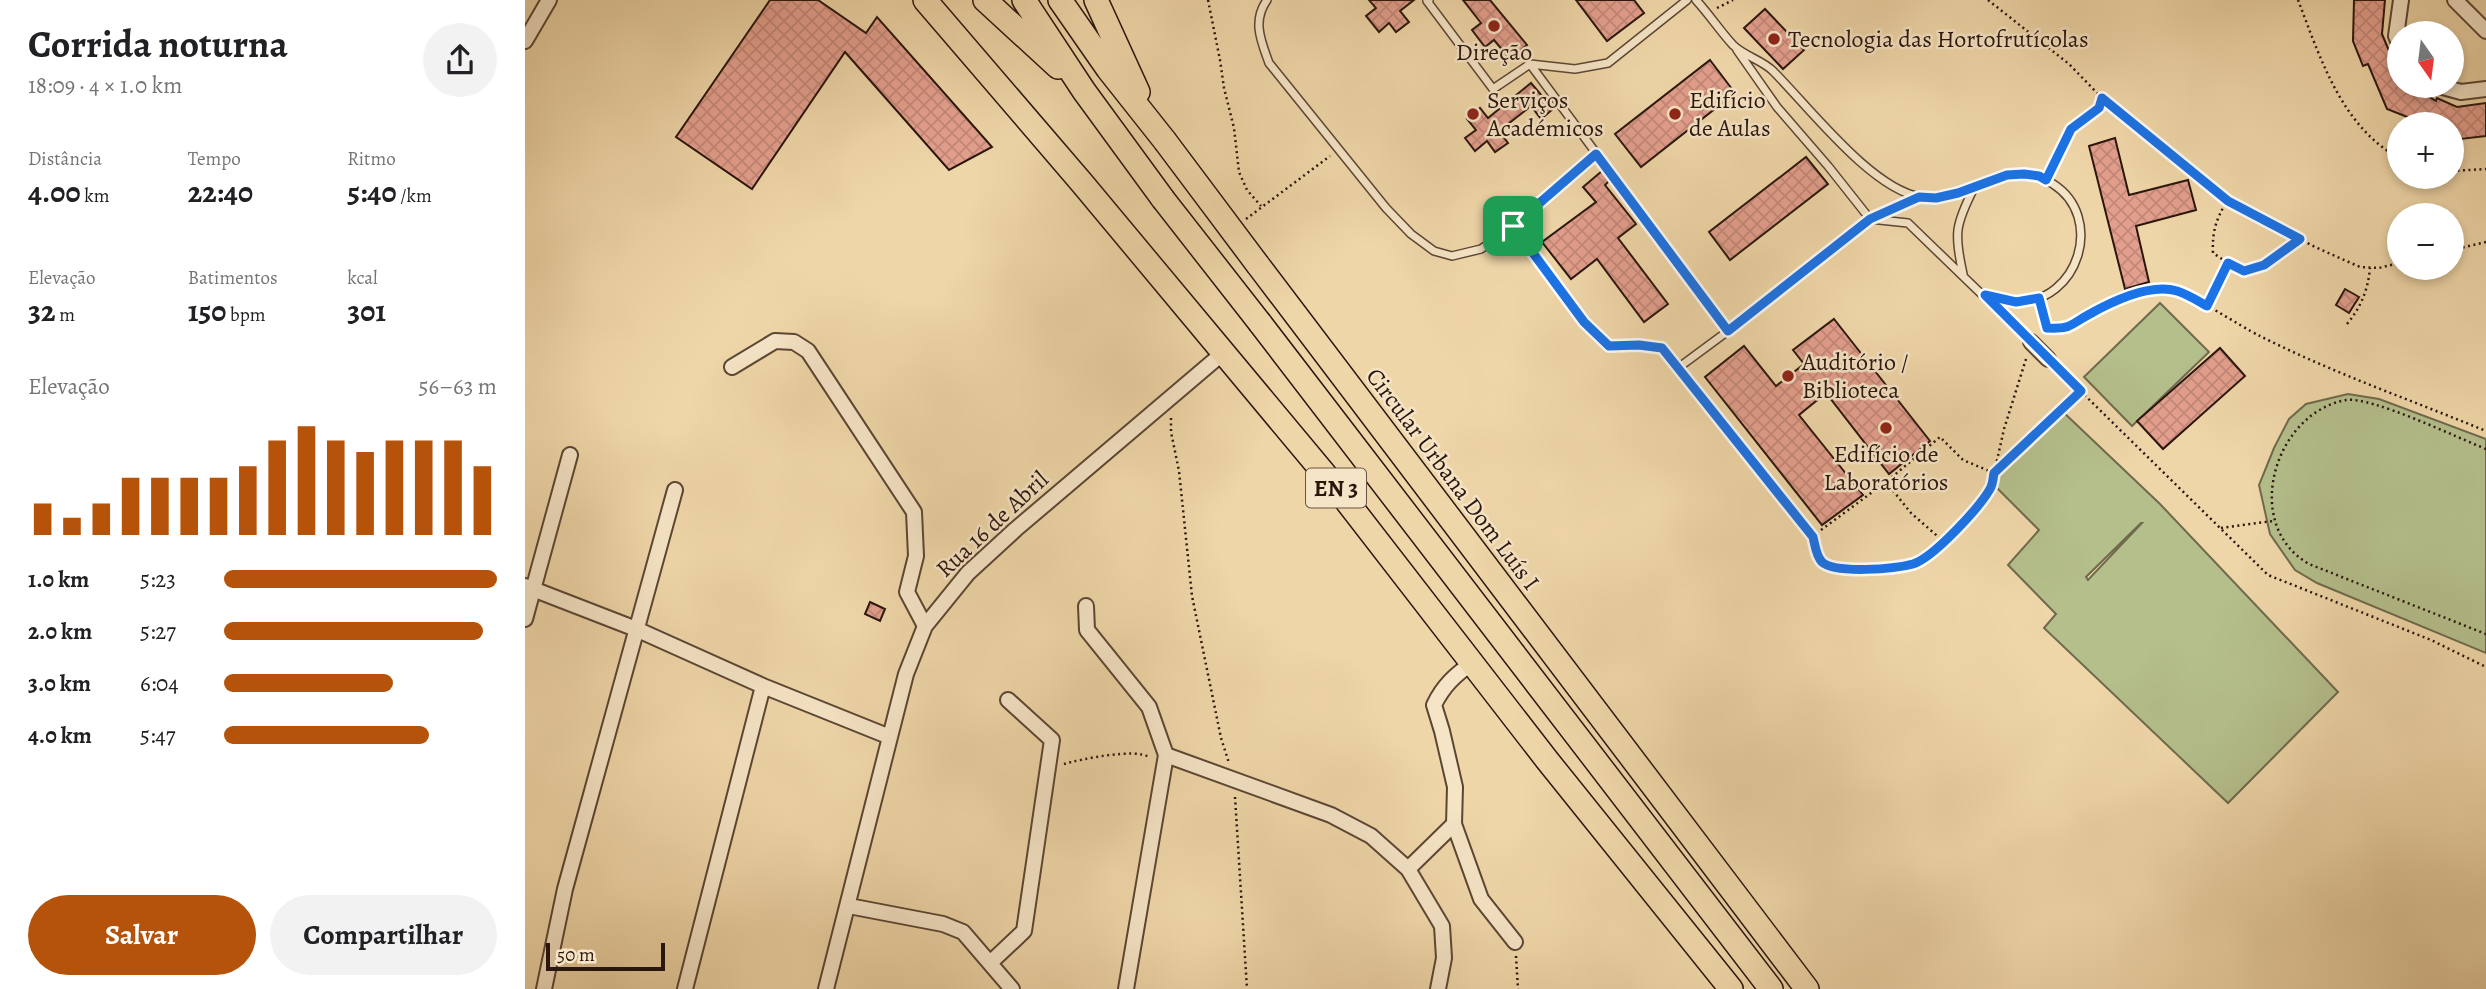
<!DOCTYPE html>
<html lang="pt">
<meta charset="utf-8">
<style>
body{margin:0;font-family:Alegreya,serif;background:#f2f2f2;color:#202124;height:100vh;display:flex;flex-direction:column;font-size:26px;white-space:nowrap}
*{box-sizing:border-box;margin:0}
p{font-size:23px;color:#757577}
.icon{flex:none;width:38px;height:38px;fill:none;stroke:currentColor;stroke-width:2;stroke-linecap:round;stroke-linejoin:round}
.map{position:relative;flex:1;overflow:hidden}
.sheet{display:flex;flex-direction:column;background:#fff;width:525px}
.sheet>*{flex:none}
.needle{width:46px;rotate:166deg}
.buttons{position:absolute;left:1862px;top:21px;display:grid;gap:14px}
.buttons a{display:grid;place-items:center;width:77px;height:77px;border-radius:50%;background:#fff;box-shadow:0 4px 10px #0003;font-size:35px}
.scale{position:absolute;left:21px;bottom:18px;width:119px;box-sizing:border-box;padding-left:7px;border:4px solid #2a160d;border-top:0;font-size:19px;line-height:24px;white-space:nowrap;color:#2a160d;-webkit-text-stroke:5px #f5e4c6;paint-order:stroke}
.pin{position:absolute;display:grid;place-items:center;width:60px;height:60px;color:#fff;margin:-30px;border-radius:14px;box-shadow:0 4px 10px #0006}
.round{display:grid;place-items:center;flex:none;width:74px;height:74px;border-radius:37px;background:#f2f2f2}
.summary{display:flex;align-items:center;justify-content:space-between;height:119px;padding:0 28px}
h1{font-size:38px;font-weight:700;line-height:52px}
.stats{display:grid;grid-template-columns:repeat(3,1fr);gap:10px;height:119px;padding:7px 28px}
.stats div{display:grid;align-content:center}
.stats b{font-size:30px;font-weight:700}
.stats small{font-size:19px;font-weight:400}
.stats p{font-size:19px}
.chart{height:196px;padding:14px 28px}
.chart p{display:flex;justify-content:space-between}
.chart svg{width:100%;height:126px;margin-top:7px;stroke:#b45309;stroke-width:6}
.primary-button{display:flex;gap:14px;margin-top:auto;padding:14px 28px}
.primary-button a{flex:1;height:80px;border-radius:42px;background:#b45309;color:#fff;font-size:28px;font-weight:700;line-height:80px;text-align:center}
.primary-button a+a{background:#f2f2f2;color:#202124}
ul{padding:0 28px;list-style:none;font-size:23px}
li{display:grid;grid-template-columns:112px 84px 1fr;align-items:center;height:52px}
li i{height:18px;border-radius:9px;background:#b45309}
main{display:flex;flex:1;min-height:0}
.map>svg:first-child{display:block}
.grass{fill:#b4bf8c;stroke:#6f6a4c;stroke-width:2;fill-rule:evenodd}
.building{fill:url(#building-cross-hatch);stroke:#2a160d;stroke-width:2}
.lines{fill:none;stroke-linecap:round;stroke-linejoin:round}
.service-casing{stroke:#5b4634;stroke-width:10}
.minor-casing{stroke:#5b4634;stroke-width:18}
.primary-casing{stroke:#2a160d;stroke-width:26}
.trunk-casing{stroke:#2a160d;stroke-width:26}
.path{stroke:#2a160d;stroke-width:2.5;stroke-dasharray:2 3.5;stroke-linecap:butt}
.service{stroke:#f5e4c6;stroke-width:7}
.minor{stroke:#f5e4c6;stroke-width:14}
.primary{stroke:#efd6a8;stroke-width:23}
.trunk{stroke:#efd6a8;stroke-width:23}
.trunk-bridge-casing{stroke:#2a160d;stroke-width:26;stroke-linecap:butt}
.trunk-bridge{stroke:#efd6a8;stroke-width:23}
.route-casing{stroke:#fff;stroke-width:14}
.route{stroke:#1a73e8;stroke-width:9}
.poi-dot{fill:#8f2418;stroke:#f5e4c6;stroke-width:2.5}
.labels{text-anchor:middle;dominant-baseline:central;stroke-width:5;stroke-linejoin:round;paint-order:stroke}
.shield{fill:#f5e4c6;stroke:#675444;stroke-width:2}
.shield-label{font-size:23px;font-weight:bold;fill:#2a160d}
.poi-label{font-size:24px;fill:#2a160d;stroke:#f5e4c6;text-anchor:start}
.street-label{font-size:24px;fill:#2a160d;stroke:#f5e4c6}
</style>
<main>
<section class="sheet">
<div class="summary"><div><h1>Corrida noturna</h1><p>18:09 · 4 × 1.0 km</p></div><a class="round"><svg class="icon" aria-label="share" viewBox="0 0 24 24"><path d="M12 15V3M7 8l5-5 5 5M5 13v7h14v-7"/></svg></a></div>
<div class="stats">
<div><p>Distância</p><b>4.00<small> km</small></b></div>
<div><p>Tempo</p><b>22:40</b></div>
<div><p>Ritmo</p><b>5:40<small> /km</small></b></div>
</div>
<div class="stats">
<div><p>Elevação</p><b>32<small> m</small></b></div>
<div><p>Batimentos</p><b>150<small> bpm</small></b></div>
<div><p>kcal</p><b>301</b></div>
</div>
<div class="chart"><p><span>Elevação</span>56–63 m</p>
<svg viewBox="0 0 160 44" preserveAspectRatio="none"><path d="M5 44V33M15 44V38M25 44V33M35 44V24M45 44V24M55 44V24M65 44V24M75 44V20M85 44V11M95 44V6M105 44V11M115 44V15M125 44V11M135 44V11M145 44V11M155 44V20"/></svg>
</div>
<ul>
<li><b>1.0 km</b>5:23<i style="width:100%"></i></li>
<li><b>2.0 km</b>5:27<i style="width:95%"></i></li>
<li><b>3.0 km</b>6:04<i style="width:62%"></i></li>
<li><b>4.0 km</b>5:47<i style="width:75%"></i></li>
</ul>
<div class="primary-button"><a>Salvar</a><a>Compartilhar</a></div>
</section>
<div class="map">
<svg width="1961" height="989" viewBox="0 0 1961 989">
<defs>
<pattern id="building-cross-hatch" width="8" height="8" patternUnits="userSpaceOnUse" patternTransform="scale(1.75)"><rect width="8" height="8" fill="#e39f8d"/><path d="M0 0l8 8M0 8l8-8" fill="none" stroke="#c38878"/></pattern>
</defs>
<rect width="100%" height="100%" fill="#efd6a8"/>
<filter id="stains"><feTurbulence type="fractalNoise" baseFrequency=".00286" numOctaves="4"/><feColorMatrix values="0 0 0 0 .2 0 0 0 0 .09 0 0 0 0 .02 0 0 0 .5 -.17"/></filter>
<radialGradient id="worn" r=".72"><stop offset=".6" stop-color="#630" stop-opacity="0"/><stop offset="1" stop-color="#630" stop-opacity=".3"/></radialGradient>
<path class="grass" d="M1635,303l49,49 -77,74 -48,-49z
M1823,394l31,5 107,40v214l-169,-70 -22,-13 -25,-36 -11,-49 15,-37 15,-29 17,-15z
M1536,410l99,94 178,188 -110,111 -184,-175 12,-14 -48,-49 31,-35 -50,-50zM1616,523h1l-54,57 -2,-3z"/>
<path class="building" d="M245,0h48l48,33 11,-16 115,130 -43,23 -104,-118 -93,137 -76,-52z
M844,0h45l-14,11 9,11 -13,10 -7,-9 -10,9 -13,-16 10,-8z
M938,0h27l37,45 -17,14 -16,-19 -9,7 -13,-17 9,-7z
M1051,0h58l10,13 -37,28z
M1829,0h31l-3,34 17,41v11h13l24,15 1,-3 20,9 29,-4v33l-34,4v-16h-27l-38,-15 -19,-45 -5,2 -10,-25z
M1240,9l39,41 -21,19 -39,-41z
M1185,60l25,33 -94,74 -26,-33z
M1006,83l22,26 -12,10 -10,-13 -32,25 9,12 -13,9 -8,-11 -12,10 -10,-13 11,-8 -9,-11 13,-11 8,10z
M1590,138l14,57 59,-15 8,30 -60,16 13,56 -24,7 -36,-143z
M1281,157l22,27 -98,76 -21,-28z
M1077,171l7,10 -4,4 31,39 -18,14 50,66 -24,18 -47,-63 -26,20 -29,-37 54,-40 -13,-15z
M1820,289l14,8 -10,16 -13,-8z
M1309,319l96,122 -41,33 -63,-81 -27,22 64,80 -41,30 -117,-148 39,-31 32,40 28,-22 -11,-14z
M1695,348l25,28 -82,73 -26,-28z
M345,602l15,7 -5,12 -15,-7z"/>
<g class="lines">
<g class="service-casing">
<path id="service" d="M742,0c-15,21 -6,41 2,63l117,145 25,26 23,17 18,5 29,-7 42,-30 73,-65
M904,0l-2,1 66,88 37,-25 198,267 -50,37 135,169
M1171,0c13,14 24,31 37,45 11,11 29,15 40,26 35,35 99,119 148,126 46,7 88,-42 132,-13 52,33 26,119 -37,118 -10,0 -22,-5 -31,-7
M1212,50l40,57 51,59 42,53 49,-22
M1005,64l45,5 33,-6 79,-63
M988,226l71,96 25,24 29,-1 24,3 16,20
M1438,274c-9,-40 -8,-49 11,-86
M1514,298l8,30
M1203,331l142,-112 38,4 123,119"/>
</g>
<g class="minor-casing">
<path id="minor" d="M1930,0l31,31
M0,41l24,-41
M1874,43l-3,-7 5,-36
M1914,86l22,6 25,-3
M1506,342l17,17
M207,367l43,-26 19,1 14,9 106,161 2,44 -9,36 18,34
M0,586l111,43 127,57 127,51
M561,606l1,24 62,77 17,48 -40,234
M0,619l45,-164
M641,755l165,60 40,21 37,33 34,57 2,32 -6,31
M929,824l27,75 34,43
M883,869l46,-45 1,-37 -13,-56 -8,-26c9,-19 21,-30 38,-42
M324,906l94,18 20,8 49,57
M465,963l34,-32 28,-191 -44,-40
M19,989l21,-100 110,-399
M160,989l78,-303
M301,989l80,-315 19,-48 43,-53 48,-44 207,-176"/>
</g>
<g class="primary-casing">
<path id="primary" d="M400,0l157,183 256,307 209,270 184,229"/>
</g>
<g class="trunk-casing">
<path id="trunk" d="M460,0l73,67
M499,0l60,91 79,108
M535,0l48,69 57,72
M571,0l42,92
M733,265l549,724
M735,323l511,666"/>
</g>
<path class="path" d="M683,0l12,60 4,28 10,40 5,44 8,18 14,16
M1463,0l81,64 33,34 -3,10 -28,21 -20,41
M1773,0c22,57 43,126 101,158
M1192,8l16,-8
M1577,98l125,103 88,46 45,20 19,1 20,-5
M1927,171l34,-2
M721,219l84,-63
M1927,250l34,-8
M1703,263l16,8 20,-6 36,-26
M1682,306l21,-43 -15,-10c-1,-21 3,-34 14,-52
M1822,324c14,-17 21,-34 23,-56
M1533,329c14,0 21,-9 33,-15 25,-13 52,-25 80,-24 17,1 70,37 89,46 73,37 151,64 226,95
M1532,368l211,207 163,65 55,27
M646,418v14l8,39 13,125 29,142 8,25
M1961,449c-28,-11 -115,-53 -140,-49 -72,13 -105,125 -37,164l177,70
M1361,482l25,31 32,28
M1696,528l52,-7
M1296,530l65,-48 54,-45 23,23 31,13 87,-82
M1290,546l7,16 10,6 14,1 68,-5 16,-10 31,-29 30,-38 13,-58 22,-70
M539,764c17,-5 72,-16 85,-7
M710,797l12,192
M991,956l2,33"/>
<use href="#service" class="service"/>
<use href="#minor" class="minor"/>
<use href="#primary" class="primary"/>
<use href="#trunk" class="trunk"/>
<g class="trunk-bridge-casing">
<path id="trunk-bridge" d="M640,141l93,124
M638,199l97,124"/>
</g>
<use href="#trunk-bridge" class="trunk-bridge"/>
</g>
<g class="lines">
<g class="route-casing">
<path id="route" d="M1577,98l126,103 72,38 -36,26 -20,6 -16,-8 -21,43c-9,-5 -20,-12 -30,-15 -27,-8 -66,11 -89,24 -20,11 -17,14 -41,13l-8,-30 -23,4 -31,-7 96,96 -87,82c-1,5 -1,11 -4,16 -11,19 -57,69 -77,75 -18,5 -78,10 -91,-2 -6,-6 -7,-17 -9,-25l-151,-189 -23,-3 -30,1 -25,-24 -71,-96 83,-72 132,177 142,-112 49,-22 17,1 22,-5 49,-18 17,-1 15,2 7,4 25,-51 28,-21z"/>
</g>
<use href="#route" class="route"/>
</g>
<g class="poi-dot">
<circle cx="969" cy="26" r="7"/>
<circle cx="1249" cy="39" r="7"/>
<circle cx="948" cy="114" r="7"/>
<circle cx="1150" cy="114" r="7"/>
<circle cx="1263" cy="376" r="7"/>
<circle cx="1361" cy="428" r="7"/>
</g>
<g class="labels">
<rect class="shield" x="781" y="468.5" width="60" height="39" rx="5"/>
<g class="shield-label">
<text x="811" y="488">EN 3</text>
</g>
<g class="poi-label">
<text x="1263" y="39">Tecnologia das Hortofrutícolas</text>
<text x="969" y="52" text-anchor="middle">Direção</text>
<text x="962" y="100">Serviços<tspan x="962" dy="28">Académicos</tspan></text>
<text x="1164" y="100">Edifício<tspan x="1164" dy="28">de Aulas</tspan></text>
<text x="1277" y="362">Auditório /<tspan x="1277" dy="28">Biblioteca</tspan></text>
<text x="1361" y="454" text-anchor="middle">Edifício de<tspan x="1361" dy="28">Laboratórios</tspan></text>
</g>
<g class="street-label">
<text transform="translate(928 479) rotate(53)">Circular Urbana Dom Luís I</text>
<text transform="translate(467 524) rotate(-43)">Rua 16 de Abril</text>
</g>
</g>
<rect width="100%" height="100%" filter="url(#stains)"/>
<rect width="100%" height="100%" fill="url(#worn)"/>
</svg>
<div class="buttons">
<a><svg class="needle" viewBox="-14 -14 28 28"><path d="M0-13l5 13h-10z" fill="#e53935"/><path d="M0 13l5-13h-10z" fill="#757577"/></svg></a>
<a>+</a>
<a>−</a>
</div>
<div class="scale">50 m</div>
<div class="pin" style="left:988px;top:226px;background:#1e9e55"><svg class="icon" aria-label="arrive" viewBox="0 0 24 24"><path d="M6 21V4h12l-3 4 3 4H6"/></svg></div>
</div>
</main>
